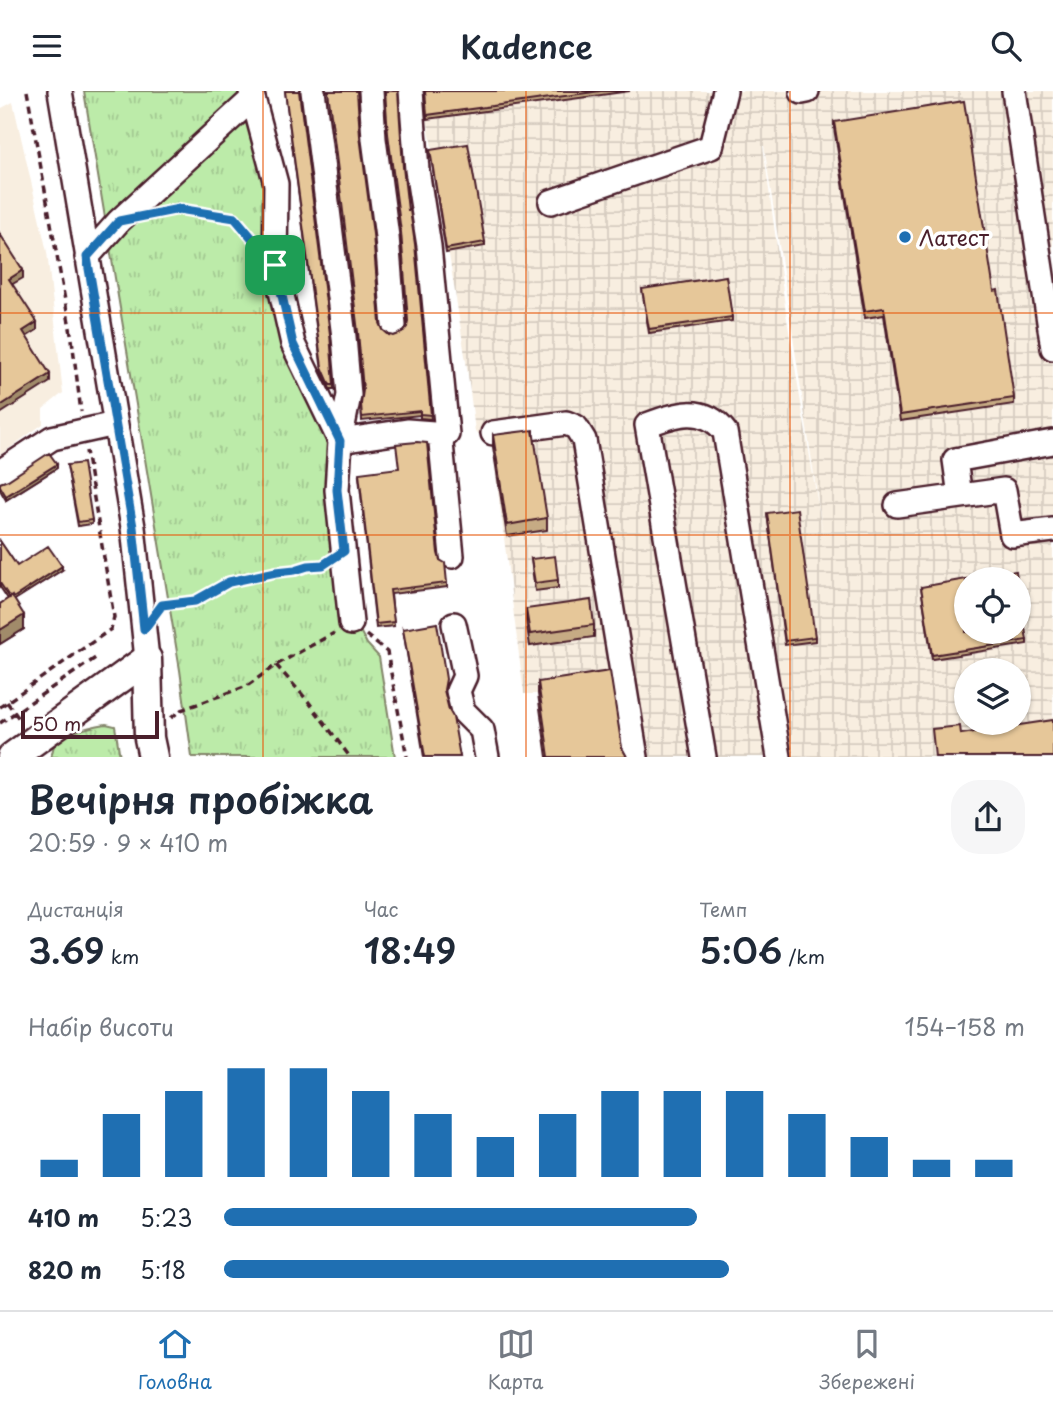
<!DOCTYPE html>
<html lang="uk">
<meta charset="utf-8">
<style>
body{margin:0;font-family:"Playpen Sans",sans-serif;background:#f6f6f7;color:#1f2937;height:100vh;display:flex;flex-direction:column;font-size:26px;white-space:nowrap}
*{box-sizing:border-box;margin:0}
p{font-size:23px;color:#747a83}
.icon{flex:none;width:38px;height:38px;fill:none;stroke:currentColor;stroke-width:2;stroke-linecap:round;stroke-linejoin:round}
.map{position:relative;height:666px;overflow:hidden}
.side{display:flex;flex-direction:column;background:#fff;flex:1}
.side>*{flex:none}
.controls{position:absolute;left:954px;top:476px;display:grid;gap:14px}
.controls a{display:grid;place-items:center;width:77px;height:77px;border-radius:50%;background:#fff;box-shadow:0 2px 5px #0004;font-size:35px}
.scale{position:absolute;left:21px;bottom:18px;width:138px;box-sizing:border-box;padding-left:7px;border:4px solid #4a1f2b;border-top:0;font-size:19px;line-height:24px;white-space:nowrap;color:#4a1f2b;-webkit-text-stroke:5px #fff;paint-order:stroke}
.pin{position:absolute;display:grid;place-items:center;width:60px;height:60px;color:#fff;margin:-30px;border-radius:14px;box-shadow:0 4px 10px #0006}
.round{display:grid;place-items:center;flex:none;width:74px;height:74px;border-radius:28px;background:#f6f6f7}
.head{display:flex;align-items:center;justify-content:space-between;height:119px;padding:0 28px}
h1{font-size:38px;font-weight:600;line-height:52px}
.figures{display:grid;grid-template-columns:repeat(3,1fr);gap:10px;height:119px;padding:7px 28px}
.figures div{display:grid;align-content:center}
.figures b{font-size:35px;font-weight:600}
.figures small{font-size:19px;font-weight:400}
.figures p{font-size:19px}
.chart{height:196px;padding:14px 28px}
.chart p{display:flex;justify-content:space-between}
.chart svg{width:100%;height:126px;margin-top:7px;stroke:#1f6fb2;stroke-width:6}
ul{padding:0 28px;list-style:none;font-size:23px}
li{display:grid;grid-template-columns:112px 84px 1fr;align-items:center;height:52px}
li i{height:18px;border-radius:9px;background:#1f6fb2}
header{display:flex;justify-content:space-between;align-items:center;height:91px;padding:0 28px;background:#fff;font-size:32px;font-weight:600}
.menu{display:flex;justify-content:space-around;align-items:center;height:98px;border-top:2px solid #e0e1e3;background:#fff;font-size:19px;color:#747a83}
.menu a{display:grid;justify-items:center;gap:4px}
.menu .current{color:#1f6fb2}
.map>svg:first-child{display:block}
.built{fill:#f8eee0}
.industrial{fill:url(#industrial-grid);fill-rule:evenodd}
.grass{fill:url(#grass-tufts);stroke:#83856a;stroke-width:2}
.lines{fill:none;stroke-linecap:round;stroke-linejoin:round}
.minor-casing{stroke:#4a1f2b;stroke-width:28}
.major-casing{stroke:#4a1f2b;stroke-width:33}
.path{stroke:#4a1f2b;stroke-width:3.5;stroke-dasharray:7 5;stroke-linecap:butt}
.minor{stroke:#fff;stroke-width:23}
.major{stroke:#fff;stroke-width:28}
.wall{fill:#c6ab84;stroke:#4a1f2b;stroke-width:2}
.shaded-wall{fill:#a18b6b;stroke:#4a1f2b;stroke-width:2}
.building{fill:#e6c799;stroke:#4a1f2b;stroke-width:2}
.route-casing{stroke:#fff;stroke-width:14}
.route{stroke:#1f6fb2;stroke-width:9}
.grid{fill:none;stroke:#e8590c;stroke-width:2;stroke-opacity:0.55}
.poi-dot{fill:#1f6fb2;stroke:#fff;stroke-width:2.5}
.labels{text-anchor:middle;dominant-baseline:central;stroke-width:7;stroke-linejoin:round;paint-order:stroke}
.poi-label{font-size:21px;fill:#4a1f2b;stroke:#fff;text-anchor:start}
</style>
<header><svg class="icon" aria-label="menu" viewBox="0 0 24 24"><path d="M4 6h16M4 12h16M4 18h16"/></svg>Kadence<svg class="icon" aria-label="search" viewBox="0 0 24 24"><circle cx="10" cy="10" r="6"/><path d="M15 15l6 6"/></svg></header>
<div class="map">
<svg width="1053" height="666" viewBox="0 0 1053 666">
<defs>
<pattern id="industrial-grid" width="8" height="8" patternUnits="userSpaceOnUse" patternTransform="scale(1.75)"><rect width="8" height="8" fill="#f8eee0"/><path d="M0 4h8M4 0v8" fill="none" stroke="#d6ccc0"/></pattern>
<pattern id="grass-tufts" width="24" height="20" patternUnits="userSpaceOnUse" patternTransform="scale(1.75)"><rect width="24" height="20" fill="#bceba9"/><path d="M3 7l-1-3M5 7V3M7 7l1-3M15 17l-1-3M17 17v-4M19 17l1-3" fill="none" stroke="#a3c992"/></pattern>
</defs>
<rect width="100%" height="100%" fill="#fff"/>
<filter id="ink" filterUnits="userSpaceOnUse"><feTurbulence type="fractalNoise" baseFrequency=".0143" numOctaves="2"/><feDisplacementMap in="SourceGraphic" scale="14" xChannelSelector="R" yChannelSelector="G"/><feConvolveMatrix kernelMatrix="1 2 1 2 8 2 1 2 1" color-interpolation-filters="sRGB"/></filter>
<g filter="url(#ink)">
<path class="built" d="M13,11l34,150 16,141 -20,16v15l-43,31v-346z"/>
<path class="industrial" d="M423,0h630v666h-506l-9,-63h-14l-32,-250 -17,-13 -8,-63zM763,55h1l60,395 -38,-228zM966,488h52v53h-52zM966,579h52v53h-52z"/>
<path class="grass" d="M84,0h164l17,66 3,113 62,177 15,156 22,41 12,13 16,100h-203l-12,-87z
M106,633l9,2 5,31h-69c1,-2 2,-9 3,-11 11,-14 35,-19 52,-22z"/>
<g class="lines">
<g class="minor-casing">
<path id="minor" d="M60,0l73,436 14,132
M251,0l25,93 -1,81 18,79 47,97
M313,0l31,246 5,58 -9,46
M371,0l3,48 13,98 7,89
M1014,0l39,257
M802,1l5,-1
M551,111l160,-55 14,-56
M87,166l32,-36 133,-122
M440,342l12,123
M493,342l73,-10 10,4 8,13 52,317
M0,381l52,-34 63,-14
M960,405l-5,-36 98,-18
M897,414l107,-15 8,45 41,-5
M351,532l-14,-133 3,-49 67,-10 40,3 -18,-188 -12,-76 -6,-79
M454,533l11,52 -7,15 5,20 19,19 5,27
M704,666l-57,-332c28,-11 57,-21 78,7l54,325"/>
</g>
<g class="major-casing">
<path id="major" d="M147,568l2,79 4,19
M12,666l135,-98"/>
</g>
<path class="path" d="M27,0l45,248 9,73
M159,122l20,-4 56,9 20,23
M160,517l2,-3 33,-4 34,-19 47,-10 19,-2 13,-4h8l10,-3
M366,544l21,17 20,105
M276,574l32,36 42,56
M7,611l13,18
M0,616l111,-78 3,-12 -28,-166
M171,627l10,-8 66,-24 29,-21 58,-32
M0,632l97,-66"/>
<use href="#minor" class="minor"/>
<use href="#major" class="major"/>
</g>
<path class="wall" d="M285,0h14l31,243 4,55h-4l-8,-18z
M425,0h205l-203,28z
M834,31l160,169 20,107v6l-114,17 -16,-106 -19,3 -31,-190z
M360,45l20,187 3,7 6,5 5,1 8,-3 5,-6 1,-5 -5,-155 28,252 -11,-1v-3l-58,6 -1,-17 2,-13 -5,-55z
M430,59l55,92v4l-39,7z
M642,198l90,28v4l-83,12z
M493,344l54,83v12l-40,6 -14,-89z
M67,374l25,55v4l-14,2z
M57,377l-51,32 -6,-10v-7z
M359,386l79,76 9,30v4l-56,7 3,32 -18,2z
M767,422l48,124v4l-30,4z
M0,450l17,25 45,4 -48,30 10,29 -24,15v-40l8,-5 -8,-12z
M531,468l27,21v8l-23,3z
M921,496l106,53v4l-95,15z
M526,518l68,16v12l-64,9 -4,-25z
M403,538l43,54 -1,9 15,65h-36z
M538,591l84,66 5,9h-80l-9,-63z"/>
<path class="shaded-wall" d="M23,179v8l-14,8v-7z
M37,231v8l-14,9v-8z
M50,283v8l-50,32v-8z
M57,373v4l-51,32v-4z
M62,475v4l-52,33v-4z
M24,524v14l-24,15v-14z"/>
<path class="building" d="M285,0h14l31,243 4,51h-4l-8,-18z
M328,0h29l3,45 13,98 7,89 3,7 6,5 5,1 8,-3 5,-6 1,-6 -7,-89 -13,-98 -3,-43h13l5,76 5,43h2l5,34 16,171 -11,-1v-3l-58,6 -1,-13 2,-14 -5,-58z
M425,0h176l-174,24z
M964,10l30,190 4,-1 16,108 -114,17 -16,-107 -19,3 -31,-189z
M468,53l17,98 -39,7 -16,-99z
M0,143l23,36 -14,9 28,43 -14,9 27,43 -50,32z
M726,185l6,41 -83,12 -7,-40z
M533,339l14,88 -40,7 -14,-90z
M417,351l10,1 11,110 2,7 5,3 2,20 -57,7 4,32 -18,2 -17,-151 40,-5 -3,-24z
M49,362l8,11 -51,32 -6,-10v-3l8,-3z
M83,372l9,57 -14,2 -11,-57z
M797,418l18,128 -30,4 -18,-128z
M0,450l17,25 31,-20 14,20 -49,32 -1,-2 -2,2 -10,-15z
M555,465l3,24 -23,3 -4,-24z
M1016,480l1,8h-50z
M966,488v53h52v-46l9,54 -95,15 -11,-68z
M12,505l12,19 -24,15v-26z
M591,509l3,25 -64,9 -4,-25z
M437,532l9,56 -2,11 5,20 4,7 7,40h-35l-22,-128z
M610,580l12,77 5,9h-78l-11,-75z
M1053,629v37h-118l-3,-28 28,-3 1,8z"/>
</g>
<g class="lines" filter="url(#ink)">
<g class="route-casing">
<path id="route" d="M179,118l56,9 40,47 18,79 47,97 -3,49 7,61 -21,14 -15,1 -13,4 -19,2 -47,10 -34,19 -33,4 -18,24 -11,-102 -46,-270 32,-36z"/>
</g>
<use href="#route" class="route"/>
</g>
<path class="grid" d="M263,0v666M526,0v666M790,0v666M0,222h1053M0,444h1053"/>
<circle class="poi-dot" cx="905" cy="146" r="7"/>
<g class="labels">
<g class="poi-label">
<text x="919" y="146">Латест</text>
</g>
</g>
</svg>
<div class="controls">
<a><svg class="icon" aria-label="locate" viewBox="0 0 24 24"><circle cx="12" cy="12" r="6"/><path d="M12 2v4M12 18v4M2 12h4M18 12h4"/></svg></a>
<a><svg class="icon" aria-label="layers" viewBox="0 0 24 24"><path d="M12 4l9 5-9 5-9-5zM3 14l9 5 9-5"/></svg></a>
</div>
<div class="scale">50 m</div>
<div class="pin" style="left:275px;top:174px;background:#1e9e55"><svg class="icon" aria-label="arrive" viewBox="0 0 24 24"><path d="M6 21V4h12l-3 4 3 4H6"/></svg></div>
</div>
<section class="side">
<div class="head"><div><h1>Вечірня пробіжка</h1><p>20:59 · 9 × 410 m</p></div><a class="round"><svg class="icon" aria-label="share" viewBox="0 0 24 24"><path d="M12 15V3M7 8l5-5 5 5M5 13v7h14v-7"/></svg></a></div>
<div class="figures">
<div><p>Дистанція</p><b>3.69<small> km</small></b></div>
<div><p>Час</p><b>18:49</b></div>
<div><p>Темп</p><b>5:06<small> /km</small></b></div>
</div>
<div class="chart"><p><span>Набір висоти</span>154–158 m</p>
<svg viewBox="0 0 160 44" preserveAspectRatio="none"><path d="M5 44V38M15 44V22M25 44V14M35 44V6M45 44V6M55 44V14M65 44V22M75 44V30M85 44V22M95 44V14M105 44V14M115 44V14M125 44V22M135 44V30M145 44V38M155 44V38"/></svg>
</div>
<ul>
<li><b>410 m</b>5:23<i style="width:59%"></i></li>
<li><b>820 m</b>5:18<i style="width:63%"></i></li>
</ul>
</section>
<nav class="menu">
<a class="current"><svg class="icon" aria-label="home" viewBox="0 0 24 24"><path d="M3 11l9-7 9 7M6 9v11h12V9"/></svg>Головна</a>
<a><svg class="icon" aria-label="map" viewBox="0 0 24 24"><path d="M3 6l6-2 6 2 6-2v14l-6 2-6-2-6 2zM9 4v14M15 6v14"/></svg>Карта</a>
<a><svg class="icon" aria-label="saved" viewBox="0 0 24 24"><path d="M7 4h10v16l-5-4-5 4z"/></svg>Збережені</a>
</nav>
